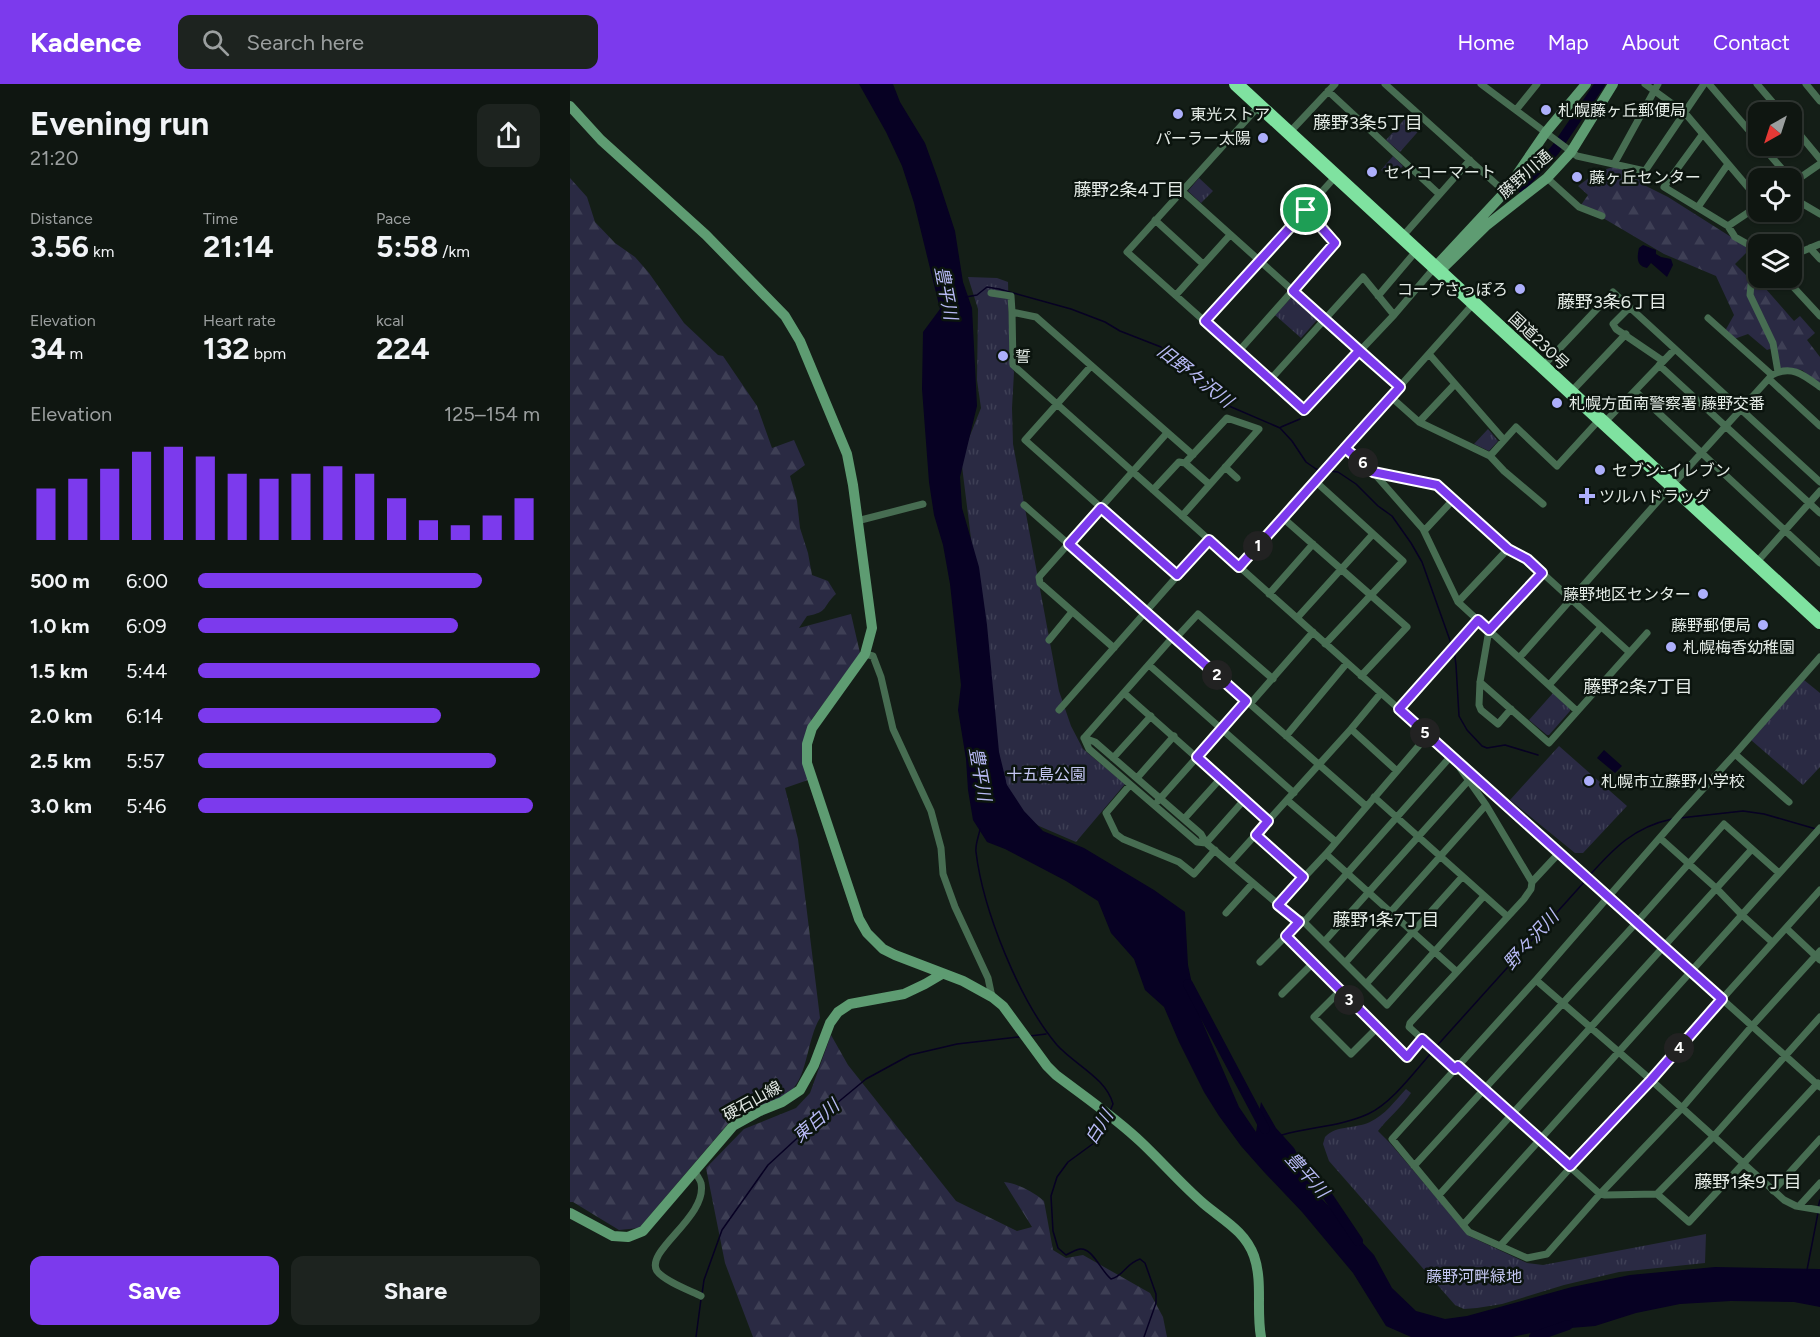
<!DOCTYPE html>
<meta charset="utf-8">
<style>
body{margin:0;font-family:Figtree,"Noto Sans JP",sans-serif;background:#1d231f;color:#f1f3f6;height:100vh;display:flex;flex-direction:column;font-size:22px;white-space:nowrap}
*{box-sizing:border-box;margin:0}
p{font-size:20px;color:#9b9f9f}
.icon{flex:none;width:33px;height:33px;fill:none;stroke:currentColor;stroke-width:2;stroke-linecap:round;stroke-linejoin:round}
.map{position:relative;flex:1;overflow:hidden}
.panel{display:flex;flex-direction:column;background:#0f1611;width:570px}
.panel>*{flex:none}
.needle{width:39px;rotate:219deg}
.fabs{position:absolute;left:1178px;top:18px;display:grid;gap:12px}
.fabs a{display:grid;place-items:center;width:54px;height:54px;border-radius:12px;background:#0f1611;box-shadow:0 2px 4px #0004,0 0 0 2px #2f3531;font-size:30px}
.pin{position:absolute;display:grid;place-items:center;width:51px;height:51px;color:#fff;margin:-26px;border:3px solid #fff;border-radius:50%;box-shadow:0 2px 6px #0007}
.km{position:absolute;width:30px;height:30px;margin:-15px;border-radius:50%;background:#222;color:#fff;font-size:16px;line-height:30px;text-align:center}
.round{display:grid;place-items:center;flex:none;width:63px;height:63px;border-radius:12px;background:#1d231f}
.overview{display:flex;align-items:center;justify-content:space-between;height:102px;padding:0 30px}
h1{font-size:33px;font-weight:700;line-height:45px}
.metrics{display:grid;grid-template-columns:repeat(3,1fr);gap:9px;height:102px;padding:6px 30px}
.metrics div{display:grid;align-content:center}
.metrics b{font-size:30px;font-weight:700}
.metrics small{font-size:16px;font-weight:400}
.metrics p{font-size:16px}
.chart{height:168px;padding:12px 30px}
.chart p{display:flex;justify-content:space-between}
.chart svg{width:100%;height:108px;margin-top:6px;stroke:#7c3aed;stroke-width:6}
.action{display:flex;gap:12px;margin-top:auto;padding:12px 30px}
.action a{flex:1;height:69px;border-radius:12px;background:#7c3aed;color:#fff;font-size:24px;font-weight:700;line-height:69px;text-align:center}
.action a+a{background:#1d231f;color:#f1f3f6}
ul{padding:0 30px;list-style:none;font-size:20px}
li{display:grid;grid-template-columns:96px 72px 1fr;align-items:center;height:45px}
li i{height:15px;border-radius:8px;background:#7c3aed}
header{display:flex;align-items:center;gap:36px;box-sizing:border-box;height:84px;padding:0 30px;background:#7c3aed;color:#fff}
header strong{font-size:28px}
nav{display:flex;gap:33px;margin-inline-start:auto;font-size:21px}
.search{width:420px;height:54px;background:#1d231f;display:flex;align-items:center;gap:15px;box-sizing:border-box;padding:0 21px;border-radius:12px;color:#9b9f9f;font-size:22px}
main{display:flex;flex:1;min-height:0}
.map>svg:first-child{display:block}
.forest{fill:url(#forest-firs)}
.park{fill:url(#park-tufts)}
.pitch{fill:#2a2a43}
.water{fill:#070123}
.lines{fill:none;stroke-linecap:round;stroke-linejoin:round}
.stream{stroke:#070123;stroke-width:1.5}
.river{stroke:#070123;stroke-width:10}
.street{stroke:#476d52;stroke-width:7}
.secondary{stroke:#5e9c72;stroke-width:10}
.highway{stroke:#7fe2a0;stroke-width:14}
.route-casing{stroke:#fff;stroke-width:12}
.route{stroke:#7c3aed;stroke-width:8}
.poi-dot{fill:#adaffb;stroke:#0b140e;stroke-width:2}
.labels{text-anchor:middle;dominant-baseline:central;stroke-width:5;stroke-linejoin:round;paint-order:stroke}
.poi-label{font-size:16px;fill:#e4ebe6;stroke:#0b140e;text-anchor:start}
.street-label{font-size:16px;fill:#e4ebe6;stroke:#0b140e}
.park-label{font-size:16px;fill:#c5c7f3;stroke:#0b140e}
.neighbourhood-label{font-size:18px;fill:#e4ebe6;stroke:#0b140e}
.water-label{font-size:18px;font-style:italic;fill:#b8baf5;stroke:#0b140e}
</style>
<header>
<strong>Kadence</strong>
<div class="search"><svg class="icon" aria-label="search" viewBox="0 0 24 24"><circle cx="10" cy="10" r="6"/><path d="M15 15l6 6"/></svg>Search here</div>
<nav><a>Home</a><a>Map</a><a>About</a><a>Contact</a></nav>
</header>
<main>
<section class="panel">
<div class="overview"><div><h1>Evening run</h1><p>21:20</p></div><a class="round"><svg class="icon" aria-label="share" viewBox="0 0 24 24"><path d="M12 15V3M7 8l5-5 5 5M5 13v7h14v-7"/></svg></a></div>
<div class="metrics">
<div><p>Distance</p><b>3.56<small> km</small></b></div>
<div><p>Time</p><b>21:14</b></div>
<div><p>Pace</p><b>5:58<small> /km</small></b></div>
</div>
<div class="metrics">
<div><p>Elevation</p><b>34<small> m</small></b></div>
<div><p>Heart rate</p><b>132<small> bpm</small></b></div>
<div><p>kcal</p><b>224</b></div>
</div>
<div class="chart"><p><span>Elevation</span>125–154 m</p>
<svg viewBox="0 0 160 44" preserveAspectRatio="none"><path d="M5 44V23M15 44V19M25 44V15M35 44V8M45 44V6M55 44V10M65 44V17M75 44V19M85 44V17M95 44V14M105 44V17M115 44V27M125 44V36M135 44V38M145 44V34M155 44V27"/></svg>
</div>
<ul>
<li><b>500 m</b>6:00<i style="width:83%"></i></li>
<li><b>1.0 km</b>6:09<i style="width:76%"></i></li>
<li><b>1.5 km</b>5:44<i style="width:100%"></i></li>
<li><b>2.0 km</b>6:14<i style="width:71%"></i></li>
<li><b>2.5 km</b>5:57<i style="width:87%"></i></li>
<li><b>3.0 km</b>5:46<i style="width:98%"></i></li>
</ul>
<div class="action"><a>Save</a><a>Share</a></div>
</section>
<div class="map">
<svg width="1250" height="1253" viewBox="0 0 1250 1253">
<defs>
<pattern id="forest-firs" width="22" height="20" patternUnits="userSpaceOnUse" patternTransform="scale(1.5)"><rect width="22" height="20" fill="#2a2a43"/><path d="M5 1l3.5 6h-7zM16 11l3.5 6h-7z" fill="#3e3f55"/></pattern>
<pattern id="park-tufts" width="24" height="20" patternUnits="userSpaceOnUse" patternTransform="scale(1.5)"><rect width="24" height="20" fill="#2a2a43"/><path d="M3 7l-1-3M5 7V3M7 7l1-3M15 17l-1-3M17 17v-4M19 17l1-3" fill="none" stroke="#3e3f55"/></pattern>
</defs>
<rect width="100%" height="100%" fill="#141e17"/>
<path class="forest" d="M1043,83l33,9 -4,8 26,13 82,52 -15,15 11,11 12,-10v13h12l-5,10 29,33 6,-5 15,17 -8,7 13,17v28l-18,-15 -22,-2 -4,-21 -9,3 -19,-16 -14,5 -9,-8 9,-16 -18,-39 -52,-22 -83,-49 7,-10 -10,-9 19,-14z
M0,94l17,19 8,25 20,21 20,14 14,16 35,50 34,32 5,1 34,50 15,42 22,-8 11,25 -15,11 7,25 3,27 8,25 4,22 16,6 8,13c-14,13 -7,18 -29,22l-8,12 52,-14 9,39 -48,66 -10,27 6,34 -23,8 13,51 22,179c-13,21 -12,56 -29,73 -13,13 -35,14 -51,24 -5,3 -10,7 -14,11l-87,102 -20,2 -46,-28h-3z
M261,951l17,30 108,136 61,30 15,-4 -28,-45c15,2 28,9 40,19l9,49 13,8 17,-3 67,38 13,24 4,20h-414l-28,-74 -19,-95 38,-39 52,-21 14,-15z"/>
<path class="park" d="M840,29l13,13 -23,26 -14,-12z
M629,94l14,13 -12,12 -13,-12z
M398,193l29,1 11,4 2,78 4,12 -2,36 1,36 46,247 12,35 12,23 42,35 -49,58 -37,-16 -26,-17 -14,-22 -22,-200 -16,-129 20,-50 -4,-28 1,-71z
M722,213l25,23 -16,18 -26,-23z
M918,345l10,12 -9,10 -15,-7z
M1234,596l16,13v74l-17,18 -52,-45z
M983,609l17,16v2l-21,24h-2l-18,-15z
M989,662l68,60 -44,47h-8l-65,-53z
M836,1005l5,4c-9,14 -23,25 -33,38l12,12 79,93 58,27 16,2 163,-31 -1,29 -86,9 -55,13 -62,19 -25,4 -13,1 -9,-4 -126,-144 -6,-17 2,-7c11,-12 30,-8 45,-15 15,-7 25,-21 36,-33z"/>
<path class="pitch" d="M823,72l10,10 -12,13 -10,-9z"/>
<path class="water" d="M289,0h34l7,18 25,41 13,36 17,52 8,51 9,26 5,98 -17,71 2,31 17,59 8,58 12,127 8,33 17,26 19,20 41,17 70,42 31,22 3,53 10,47 41,95 17,25 5,-30 15,26 18,20 28,51 52,56 18,33 24,23 29,8 22,-3 105,-29 58,-12 85,-8 105,2v38l-26,-5 -63,-1 -51,3 -44,9 -41,13 -50,4 -33,7h-101l-25,-11 -33,-53 -51,-61 -38,-40 -23,-26 -22,-30 -15,-24 -25,-50 -15,-35 -19,-17 -11,-31 -23,-26 -13,-32 -32,-20 -61,-32 -18,-7 -14,-22 -5,-30 -2,-31 -8,-49 3,-25 -11,-101 -7,-39 -9,-30 -5,-33 -7,-93 1,-57 17,-23 -26,-106 -12,-37 -16,-34z
M1073,161l13,5v4l5,3 10,2 2,6 -6,12 -16,-14 -4,5c-11,-2 -10,-11 -8,-20z
M1034,666l18,16 -7,7 -18,-15z"/>
<g class="lines">
<path class="stream" d="M396,213l11,-2 10,-8 12,2 72,20 34,13 15,9 41,16 68,59 51,22 12,13 14,21 10,7 5,1
M711,343l19,-8
M759,387l9,1 18,12 22,22 14,10 19,27 11,19 30,84
M884,566l2,15 3,51 8,14 15,16 5,2 18,-3 33,10
M1110,734l63,-7 21,3 52,15
M410,745c-1,7 -5,15 -4,23 7,58 43,148 81,193 18,20 49,33 56,59l-3,7
M1019,792c25,-28 45,-49 83,-57
M460,952l16,-2
M865,964l151,-168
M536,1034l-12,25 -26,19 -11,15 -6,19 2,35 5,17 8,7c4,-2 9,-5 14,-6 12,-2 21,22 31,30 13,-3 14,-15 29,-20l5,4 11,31v9l-12,34
M712,1051c28,-8 60,-9 86,-21 24,-11 47,-43 64,-62
M1248,1124l2,-8
M1237,1186l11,-57
M132,1210l2,-14 18,-50 46,-65 51,-47 47,-39 44,-24 47,-11 62,-7
M126,1253l5,-38"/>
<path class="river" d="M951,103l34,-37 45,-66
M618,900l77,145
M728,1076l29,35 31,46
M964,1253l34,-12"/>
<path class="street" d="M815,0l120,108
M911,0l96,72 68,15 59,-87
M1075,0l40,29 73,86
M1139,0l49,57
M1187,0l24,28
M1236,0l14,17
M758,7l111,103
M689,22l-132,146 177,158 90,-95 41,-48
M946,26l21,-26
M1221,40l29,35
M719,49l46,-49
M1132,51l-38,52 64,39 7,11 23,13
M1192,62l28,32
M1044,80l44,-80
M977,94l32,29 23,9
M1221,100l29,-20
M612,107l218,196
M1221,113l29,17
M1128,123l30,-43
M585,136l48,44
M1158,142l30,-20
M832,153l68,-77
M1240,164l10,11
M1221,172l29,-12
M1188,190l-7,11 -1,10 23,48 5,29
M1215,194l35,38
M421,209l20,3 1,16
M606,211l54,-60
M808,212l39,-46
M1060,223l-17,17 3,5 47,32
M1138,234l64,57
M635,237l131,-145
M668,268l97,-109 -29,-33
M859,270l75,86
M1089,281l161,148
M521,282l-66,74 152,135
M973,282l70,-74 207,190
M1199,295l51,47
M700,296l93,-103 31,38
M1065,307l185,172
M1001,308l55,-58
M821,313l28,25 71,34 14,15 39,33
M849,338l36,-38
M1034,339l71,-74
M775,364l28,24 50,57 35,73 119,109
M623,371l-157,-138 -24,-5 1,53 386,344 421,378
M920,372l26,-29 41,39 43,-47
M615,379l24,21
M655,383l12,11
M803,388l64,13 71,64 -50,53
M745,397l88,80 -78,83
M583,406l26,-28 6,1 42,-45 32,11 -77,87
M454,421l342,301
M713,434l124,109 -46,49
M287,437l66,-17
M854,447l29,-31
M938,465l19,10 102,93
M1186,479l64,-72
M669,483l235,-264
M699,510l44,-50
M727,534l76,-84
M605,555l23,-25 75,65
M479,556l23,-28
M544,564l-74,-65 -1,-6 128,-144
M295,570l8,2 8,21 12,52 38,82 10,37 2,26 12,33 33,71 4,19
M1250,573l-85,97 -52,57 -147,169 -144,159 77,93 58,26 20,-4 53,-60 81,-85 71,-83 68,-75
M949,574l147,-166 106,-117c20,-11 33,1 48,12
M579,581l145,128
M910,598l69,61 98,-110
M979,601l52,-58
M554,609l144,128
M680,620l63,-72
M829,625l79,-89
M941,625l-13,15 -17,-14 -2,-5 1,-23 9,-52 53,-57
M489,626l150,-170
M781,645l46,42
M716,652l61,-73
M514,654l11,4 106,92 5,9 93,79
M514,654l5,11 108,93 9,1
M514,654l89,-101
M1165,670l54,48
M543,674l38,-42
M890,684l26,37 46,77
M567,694l37,-42
M560,701l-24,28 10,21 7,5 56,23 15,12 21,-24
M804,713l133,119
M717,716l49,42
M588,717l89,-100
M614,735l37,-41
M686,751l47,42
M1090,754l56,50 26,27 30,27
M636,759l39,-44
M756,770l130,117
M660,779l121,-134 30,-36
M708,821l48,-51 102,-119
M656,829l26,-29
M734,838l83,83 97,-109
M1216,844l34,32
M716,852l121,121 15,-18
M754,858l145,-162
M690,878l42,-42 2,2 147,-166
M775,879l141,-158
M966,896l115,100 133,120 12,6 24,4
M796,900l96,-107
M770,907l-26,26 37,37 26,-26
M712,910l31,-31
M888,982l142,128 5,1 52,-1 32,28 129,-139
M885,985l-46,-42 1,-4 114,-124 7,-10 1,-7 27,-29
M844,1082l223,-244 87,-98 55,49
M125,1087c1,4 5,8 6,12 7,34 -57,68 -44,88 7,10 34,20 44,25
M1203,1107l47,-52
M1087,1110l56,-57 107,-120
M869,1111l313,-346
M1229,1122l21,-23
M893,1141l357,-397
M930,1162l320,-356"/>
<path class="secondary" d="M0,22l31,34 105,95 79,81 15,25 47,113 6,31 19,143 -7,26 -53,74 -5,16v19l52,156 8,14 16,16 12,6 68,26 29,16 11,9 44,60 9,9c29,22 60,43 86,68 21,20 40,42 62,61 19,16 41,27 50,52 9,26 2,54 7,81
M867,181l68,-73 41,-60 40,-48
M870,187l47,-46 60,-47 24,-26 42,-68
M0,1129l43,23 15,1 15,-6 90,-105 27,-15 22,-9 18,-12 14,-25 16,-42 8,-11 12,-8 54,-10 21,-10 17,-10"/>
<path class="highway" d="M666,0l584,538"/>
</g>
<g class="lines">
<g class="route-casing">
<path id="route" d="M736,126l29,33 -42,48 107,96c-54,59 -107,120 -161,180l-30,-27 -32,35 -76,-67 -32,36 177,157 -49,56 71,64 -12,14 47,42 -25,28 21,17 -13,14 121,121 15,-18 33,30 3,-3 112,100 81,-86 71,-81 -323,-290 79,-89 11,10 53,-57 -15,-14 -19,-10 -71,-64 -64,-13 -28,-24 55,-61 -41,-36 -55,59 -99,-89 101,-111"/>
</g>
<use href="#route" class="route"/>
</g>
<g class="poi-dot">
<circle cx="976" cy="26" r="6"/>
<circle cx="608" cy="30" r="6"/>
<circle cx="693" cy="54" r="6"/>
<circle cx="802" cy="88" r="6"/>
<circle cx="1007" cy="93" r="6"/>
<circle cx="950" cy="205" r="6"/>
<circle cx="433" cy="272" r="6"/>
<circle cx="987" cy="319" r="6"/>
<circle cx="1030" cy="386" r="6"/>
<path d="M1014 403h6v6h6v6h-6v6h-6v-6h-6v-6h6z"/>
<circle cx="1133" cy="510" r="6"/>
<circle cx="1193" cy="541" r="6"/>
<circle cx="1101" cy="563" r="6"/>
<circle cx="1019" cy="697" r="6"/>
</g>
<g class="labels">
<g class="poi-label">
<text x="988" y="26">札幌藤ヶ丘郵便局</text>
<text x="620" y="30">東光ストア</text>
<text x="681" y="54" text-anchor="end">パーラー太陽</text>
<text x="814" y="88">セイコーマート</text>
<text x="1019" y="93">藤ヶ丘センター</text>
<text x="938" y="205" text-anchor="end">コープさっぽろ</text>
<text x="445" y="272">誓</text>
<text x="999" y="319">札幌方面南警察署 藤野交番</text>
<text x="1042" y="386">セブン-イレブン</text>
<text x="1029" y="412">ツルハドラッグ</text>
<text x="1121" y="510" text-anchor="end">藤野地区センター</text>
<text x="1181" y="541" text-anchor="end">藤野郵便局</text>
<text x="1113" y="563">札幌梅香幼稚園</text>
<text x="1031" y="697">札幌市立藤野小学校</text>
</g>
<g class="street-label">
<text transform="translate(955 90) rotate(-41)">藤野川通</text>
<text transform="translate(969 257) rotate(43)">国道230号</text>
<text transform="translate(182 1017) rotate(-29)">硬石山線</text>
</g>
<g class="park-label">
<text x="476" y="690">十五島公園</text>
<text x="904" y="1192">藤野河畔緑地</text>
</g>
<g class="neighbourhood-label">
<text x="798" y="39">藤野3条5丁目</text>
<text x="559" y="106">藤野2条4丁目</text>
<text x="1042" y="218">藤野3条6丁目</text>
<text x="1068" y="603">藤野2条7丁目</text>
<text x="816" y="836">藤野1条7丁目</text>
<text x="1178" y="1098">藤野1条9丁目</text>
</g>
<g class="water-label">
<text transform="translate(376 209) rotate(79)">豊平川</text>
<text transform="translate(625 292) rotate(38)">旧野々沢川</text>
<text transform="translate(410 690) rotate(80)">豊平川</text>
<text transform="translate(961 856) rotate(-48)">野々沢川</text>
<text transform="translate(246 1037) rotate(-41)">東白川</text>
<text transform="translate(529 1043) rotate(-58)">白川</text>
<text transform="translate(737 1091) rotate(48)">豊平川</text>
</g>
</g>
</svg>
<div class="fabs">
<a><svg class="needle" viewBox="-14 -14 28 28"><path d="M0-13l5 13h-10z" fill="#e53935"/><path d="M0 13l5-13h-10z" fill="#9b9f9f"/></svg></a>
<a><svg class="icon" aria-label="locate" viewBox="0 0 24 24"><circle cx="12" cy="12" r="6"/><path d="M12 2v4M12 18v4M2 12h4M18 12h4"/></svg></a>
<a><svg class="icon" aria-label="layers" viewBox="0 0 24 24"><path d="M12 4l9 5-9 5-9-5zM3 14l9 5 9-5"/></svg></a>
</div>
<div class="pin" style="left:736px;top:126px;background:#1e9e55"><svg class="icon" aria-label="arrive" viewBox="0 0 24 24"><path d="M6 21V4h12l-3 4 3 4H6"/></svg></div>
<b class="km" style="left:688px;top:462px">1</b>
<b class="km" style="left:647px;top:591px">2</b>
<b class="km" style="left:779px;top:916px">3</b>
<b class="km" style="left:1109px;top:964px">4</b>
<b class="km" style="left:855px;top:649px">5</b>
<b class="km" style="left:793px;top:379px">6</b>
</div>
</main>
